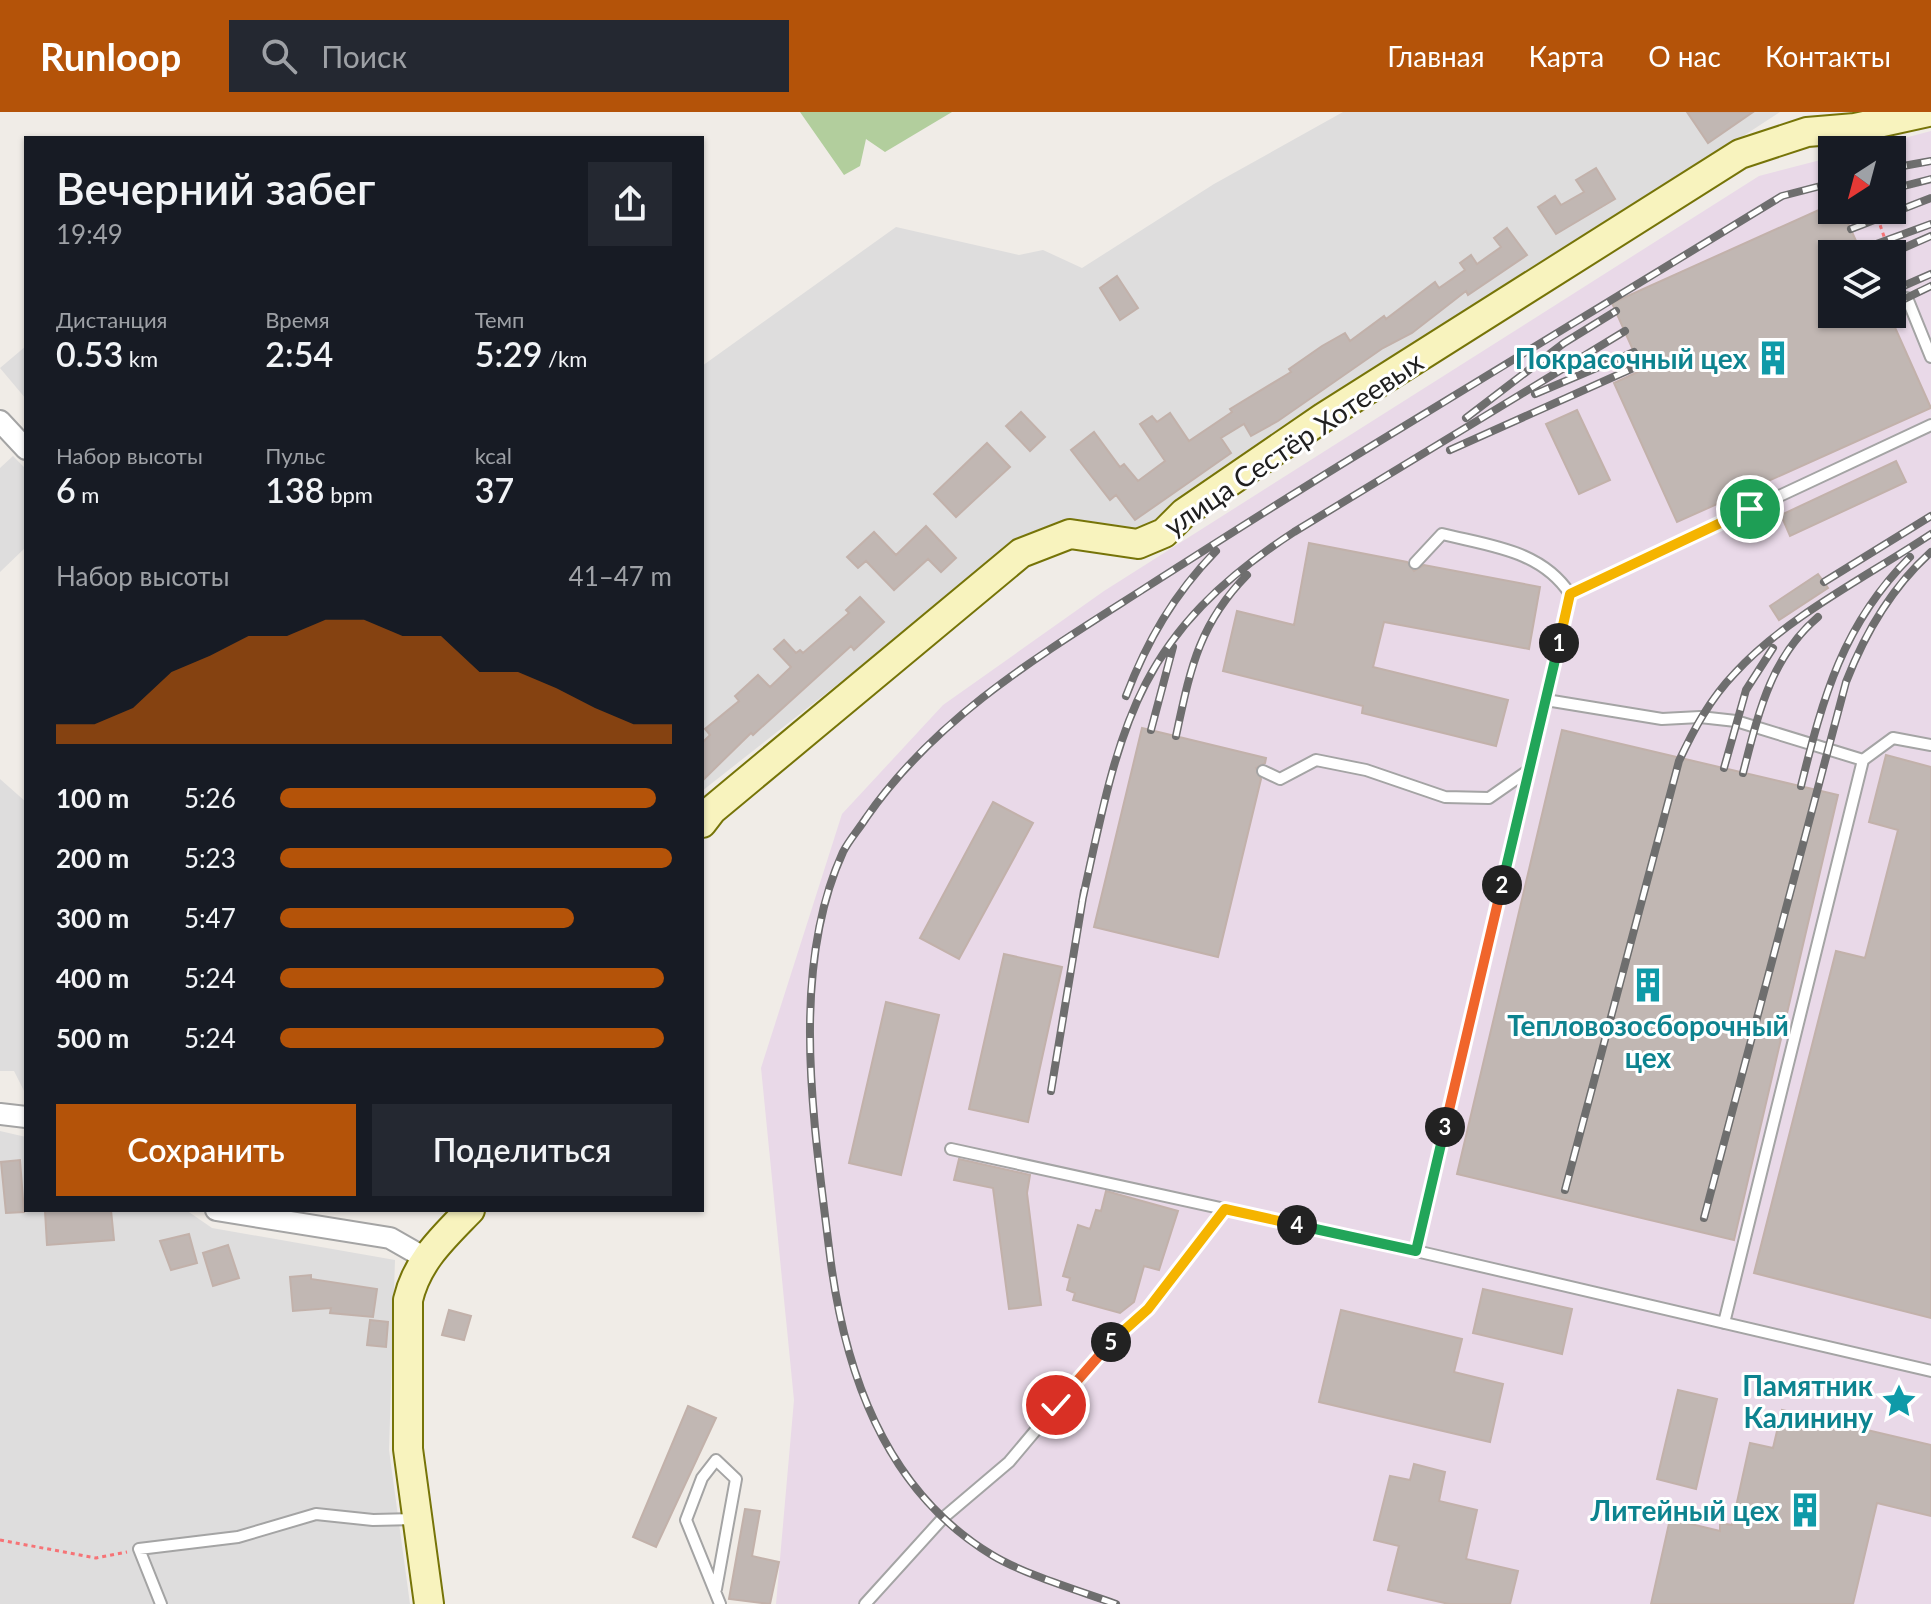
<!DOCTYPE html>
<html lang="ru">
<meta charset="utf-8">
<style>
body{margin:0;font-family:Lato,sans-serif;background:#242831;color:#f1f3f6;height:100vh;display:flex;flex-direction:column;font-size:30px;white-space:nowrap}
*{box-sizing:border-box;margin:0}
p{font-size:26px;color:#9ea1a6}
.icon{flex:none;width:44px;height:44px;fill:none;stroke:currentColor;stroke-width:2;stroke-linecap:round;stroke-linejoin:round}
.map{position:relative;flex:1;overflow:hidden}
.panel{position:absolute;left:24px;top:24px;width:680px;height:1076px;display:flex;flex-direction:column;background:#171b24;border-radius:0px;box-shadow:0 2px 6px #0004}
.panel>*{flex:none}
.needle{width:52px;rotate:216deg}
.buttons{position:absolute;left:1818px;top:24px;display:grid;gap:16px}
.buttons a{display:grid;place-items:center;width:88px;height:88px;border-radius:0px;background:#171b24;box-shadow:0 2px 6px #0004;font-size:40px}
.pin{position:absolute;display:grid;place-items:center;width:68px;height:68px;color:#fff;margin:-34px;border:4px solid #fff;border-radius:50%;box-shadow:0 2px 8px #0007}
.km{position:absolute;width:40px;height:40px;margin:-20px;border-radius:50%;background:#222;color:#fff;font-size:22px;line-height:40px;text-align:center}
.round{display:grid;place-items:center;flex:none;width:84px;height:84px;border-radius:0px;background:#242831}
.head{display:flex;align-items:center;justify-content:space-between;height:136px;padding:0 32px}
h1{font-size:44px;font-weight:600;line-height:60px}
.figures{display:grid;grid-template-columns:repeat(3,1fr);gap:12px;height:136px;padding:8px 32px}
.figures div{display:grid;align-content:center}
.figures b{font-size:34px;font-weight:600}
.figures small{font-size:22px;font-weight:400}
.figures p{font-size:22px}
.chart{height:224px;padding:16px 32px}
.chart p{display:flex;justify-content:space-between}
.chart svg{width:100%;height:144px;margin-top:8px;fill:#b45309;opacity:.7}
.button{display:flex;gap:16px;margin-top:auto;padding:16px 32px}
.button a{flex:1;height:92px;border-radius:0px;background:#b45309;color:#fff;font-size:32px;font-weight:600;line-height:92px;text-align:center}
.button a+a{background:#242831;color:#f1f3f6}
ul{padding:0 32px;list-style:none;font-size:26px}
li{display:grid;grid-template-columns:128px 96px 1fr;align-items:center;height:60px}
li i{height:20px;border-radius:10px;background:#b45309}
header{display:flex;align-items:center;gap:48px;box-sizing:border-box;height:112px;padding:0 40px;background:#b45309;color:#fff}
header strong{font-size:38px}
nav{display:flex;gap:44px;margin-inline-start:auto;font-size:28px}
.search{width:560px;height:72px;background:#242831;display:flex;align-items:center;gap:20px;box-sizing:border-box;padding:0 28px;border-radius:0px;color:#9ea1a6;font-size:30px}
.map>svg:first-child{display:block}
.residential{fill:#dedddd}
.industrial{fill:#e9d9e8;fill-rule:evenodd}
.forest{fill:#b2ce9d}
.building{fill:#c1b7b3;stroke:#c2b1aa;stroke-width:2}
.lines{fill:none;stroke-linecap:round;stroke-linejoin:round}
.lane-casing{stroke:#a4a4a4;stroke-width:14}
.street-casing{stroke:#a4a4a4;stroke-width:24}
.secondary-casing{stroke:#767408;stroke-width:32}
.path{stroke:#f67376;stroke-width:3;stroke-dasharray:4 4;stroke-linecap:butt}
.lane{stroke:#fff;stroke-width:10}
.street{stroke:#fff;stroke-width:20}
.secondary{stroke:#f8f3be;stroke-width:28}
.rail-casing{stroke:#6e6e6e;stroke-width:8}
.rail{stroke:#fff;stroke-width:5;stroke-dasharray:15;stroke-linecap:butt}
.split-1-casing{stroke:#fff;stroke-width:16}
.split-2-casing{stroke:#fff;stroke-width:16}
.split-3-casing{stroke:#fff;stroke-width:16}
.split-4-casing{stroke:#fff;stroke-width:16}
.split-5-casing{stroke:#fff;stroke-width:16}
.split-6-casing{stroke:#fff;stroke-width:16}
.split-1{stroke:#f5b400;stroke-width:10}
.split-2{stroke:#22a559;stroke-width:10}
.split-3{stroke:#f0652b;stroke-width:10}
.split-4{stroke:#22a559;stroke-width:10}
.split-5{stroke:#f5b400;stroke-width:10}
.split-6{stroke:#f0652b;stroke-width:10}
.labels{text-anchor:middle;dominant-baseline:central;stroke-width:6;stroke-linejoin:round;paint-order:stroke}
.culture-label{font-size:28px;font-weight:bold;fill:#0d838f;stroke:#fff;text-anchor:end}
.street-label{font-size:28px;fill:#202020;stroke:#fff}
</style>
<header>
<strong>Runloop</strong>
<div class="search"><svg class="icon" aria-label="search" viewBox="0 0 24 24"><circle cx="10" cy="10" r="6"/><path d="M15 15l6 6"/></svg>Поиск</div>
<nav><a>Главная</a><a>Карта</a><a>О нас</a><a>Контакты</a></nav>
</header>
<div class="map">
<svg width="1931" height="1492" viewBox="0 0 1931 1492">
<rect width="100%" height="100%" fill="#f0ece7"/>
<path class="residential" d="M1343,0h437l-625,408 -20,9 -67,-10 -52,25 -314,247v-425l194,-139 123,28 24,-5 39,18 132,-84z
M26,234v53l-26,-31z
M13,344l13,13v78l-26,25v-104z
M0,667l26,23v293l-12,-24h-14z
M0,1019l26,6v73h160l26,18 183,32 -6,190 21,154h-410z"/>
<path class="industrial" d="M1931,19v1473h-1155l18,-204 -33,-332 81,-254 101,-109 161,-114 655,-415 73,-19v53h60v-60h-33zM1832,142h60v60h-60z"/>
<path class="forest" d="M800,0h152l-67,40 -19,-13 -6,27 -16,9z"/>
<path class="building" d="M1687,0h66l-45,31z
M1596,56l19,31 -59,35 -18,-27 17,-11 6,9 23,-13 -8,-12z
M1832,92v6h10l20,44h-30v60h57l42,94 -254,114 -63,-139 28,-13 -30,-67z
M1507,116l20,27 -59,40 -2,-4 -54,42 -29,15 -105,73 -27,15 -7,-12 -23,14 10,15 -96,67 -19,-25 -6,5 -39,-50 23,-18 26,35 4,-3 14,17 27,-20 -25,-37 12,-8 5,6 13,-9 19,28 43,-29 -2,-3 61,-37 -2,-3 33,-23 23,-13 5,8 34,-25 2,3 49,-37 4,6 26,-18 -5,-7 11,-8 6,9 24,-17 -7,-9z
M1117,164l21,32 -18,12 -20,-32z
M1577,298l33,70 -31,14 -33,-70z
M1021,300l24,25 -15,14 -24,-25z
M987,331l23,24 -54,50 -22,-23z
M1896,349l10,21 -116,54 -9,-21z
M926,414l30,32 -15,14 -13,-13 -34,31 -28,-29 -8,7 -11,-11 27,-25 22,23z
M1309,431l98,19 7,9 10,-6 116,22 -11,62 -145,-27 -11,45 135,33 -12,46 -134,-33 1,-7 -140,-35 14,-60 57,14z
M1818,462l10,14 -49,32 -9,-14z
M860,485l24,25 -30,28 -3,-4 -98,89 -2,-2 -49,48v-38l8,-8 -5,-6 34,-28 -4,-5 23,-21 12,12 21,-20 -17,-18 10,-9 12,13 4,-3 3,3 46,-40 -3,-3z
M1142,616l124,30 -1,5 -9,5 5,11 -43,178 -124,-30z
M1562,618l276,65 -104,445 -277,-66z
M1886,643l45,12v551l-177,-45 82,-322 29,7 33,-128 -29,-8z
M993,690l40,21 -74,136 -39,-21z
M1004,842l58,13 -34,155 -59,-13z
M886,890l53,13 -38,160 -52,-12z
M959,1047l71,16 -3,18 14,112 -32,4 -16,-121 -39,-8z
M20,1048l4,52 -18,1 -5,-51z
M1106,1079l72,20 -19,59 -15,-4 -10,36 -14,11 -47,-13 2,-7 -8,-3 3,-12 -7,-2 15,-51 12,4 6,-19 5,1z
M111,1098l3,30 -67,5 -2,-34z
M189,1122l8,29 -26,7 -11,-29z
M228,1133l11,33 -26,8 -10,-33z
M311,1163v4l66,10 -4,28 -43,-4 1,-5 -38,3 -3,-34z
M1483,1177l89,20 -10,45 -89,-21z
M449,1198l22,6 -7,24 -22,-5z
M1341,1198l121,29 -8,33 49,12 -13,58 -171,-40z
M370,1208l18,2 -2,25 -19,-2z
M1678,1278l39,9 -21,90 -39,-10z
M688,1294l28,12 -60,129 -23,-10z
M1782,1298l149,35v71l-54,-13 -24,101h-202l19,-85 50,12v-8l12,2 18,-82 23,5z
M1414,1352l31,8 -6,29 38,9 -11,49 52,12 -8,33h-61l-61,-14 11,-44 -25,-6 16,-64 20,4z
M745,1397l15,2 -8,45 27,6 -9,42 -41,-5z"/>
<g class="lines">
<g class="lane-casing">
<path id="lane" d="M1907,186l24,59
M1931,313l-361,169 -24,106 116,19 38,-2 36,4 127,39 30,-22 38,7
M1415,451l27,-29c48,12 99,16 128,60
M1263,659l17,8 36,-19 50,10 79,27 44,1 40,-28
M951,1037l465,102 515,120
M1416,1139l130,-551
M1724,1211l139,-563
M716,1477l20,-110 -20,-19 -14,18 -16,42 34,84
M161,1492l-22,-55 99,-12 78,-23 57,6 43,-1
M865,1492l78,-86 66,-56 95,-113 44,-40 77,-100"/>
</g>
<g class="street-casing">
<path id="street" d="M0,309l26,28
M0,1002l26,3
M216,1098l174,28 35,20"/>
</g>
<g class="secondary-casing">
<path id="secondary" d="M702,711l10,-13 309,-257 49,-19 68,10 26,-11 20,-20 140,-96 416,-263 67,-22 48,-4 73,-16
M429,1492l-21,-155v-149c9,-39 35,-62 62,-90"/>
</g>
<path class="path" d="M1875,98l15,44
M1892,149l10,26
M0,1428l96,18 31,-6"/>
<use href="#lane" class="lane"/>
<use href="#street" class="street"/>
<use href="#secondary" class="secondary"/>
<g class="rail-casing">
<path id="rail" d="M1892,56l39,-7
M1892,77l39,-10
M1851,117l80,-31
M1860,138l71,-26
M1890,142l41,-18
M1892,179l39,-17
M1892,193l39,-19
M1535,282l99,-42
M1466,306l98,-75 52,-32
M1450,338l190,-85
M1824,470l107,-66
M1126,584c21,-55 48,-102 90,-145
M1151,618l22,-83
M1176,624c14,-65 22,-111 71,-161
M1724,656l22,-78 27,-42
M1743,661c15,-58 27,-115 75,-156
M1801,674c22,-89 42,-162 109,-229
M1082,790c38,-175 52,-266 212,-370l331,-201
M1051,979l33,-200
M1565,1078l114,-429c15,-32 31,-62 56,-88 51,-56 133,-97 196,-139
M1704,1106l142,-536c19,-49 46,-95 85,-130
M1116,1492c-36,-13 -93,-30 -124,-49 -109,-66 -149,-187 -163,-307 -15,-124 -40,-278 14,-396 6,-12 16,-23 23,-34 70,-101 174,-163 276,-228 72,-46 144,-92 218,-137 140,-85 281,-171 422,-257l50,-13"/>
</g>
<use href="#rail" class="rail"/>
</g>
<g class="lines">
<g class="split-1-casing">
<path id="split-1" d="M1559,531l11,-49 180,-85"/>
</g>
<g class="split-2-casing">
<path id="split-2" d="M1502,773l57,-242"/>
</g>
<g class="split-3-casing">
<path id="split-3" d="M1445,1015l57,-242"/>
</g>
<g class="split-4-casing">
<path id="split-4" d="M1297,1113l119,26 29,-124"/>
</g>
<g class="split-5-casing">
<path id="split-5" d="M1111,1230l37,-33 77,-100 72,16"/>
</g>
<g class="split-6-casing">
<path id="split-6" d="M1056,1293l55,-63"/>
</g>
<use href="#split-1" class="split-1"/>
<use href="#split-2" class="split-2"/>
<use href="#split-3" class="split-3"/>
<use href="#split-4" class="split-4"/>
<use href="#split-5" class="split-5"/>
<use href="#split-6" class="split-6"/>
</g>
<defs>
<g id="building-bare" transform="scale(2.76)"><path d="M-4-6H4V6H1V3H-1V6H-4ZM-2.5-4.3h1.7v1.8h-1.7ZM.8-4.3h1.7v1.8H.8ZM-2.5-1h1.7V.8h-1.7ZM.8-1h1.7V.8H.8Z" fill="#0f9aa8" stroke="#fff" stroke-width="2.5" paint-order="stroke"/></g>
<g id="sight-bare" transform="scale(2.76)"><path d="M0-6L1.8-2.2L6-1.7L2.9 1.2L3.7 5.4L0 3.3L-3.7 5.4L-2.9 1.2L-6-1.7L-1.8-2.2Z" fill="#0f9aa8" stroke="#fff" stroke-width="2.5" paint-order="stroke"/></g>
</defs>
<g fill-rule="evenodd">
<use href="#building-bare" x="1773" y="246"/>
<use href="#building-bare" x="1648" y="873"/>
<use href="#sight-bare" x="1899" y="1289"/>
<use href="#building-bare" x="1805" y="1398"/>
</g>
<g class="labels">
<g class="culture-label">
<text x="1747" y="246">Покрасочный цех</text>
<text x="1648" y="913" text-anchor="middle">Тепловозосборочный<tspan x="1648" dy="32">цех</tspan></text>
<text x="1873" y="1273">Памятник<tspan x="1873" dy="32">Калинину</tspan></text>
<text x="1779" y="1398">Литейный цех</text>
</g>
<g class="street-label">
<text transform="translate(1293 331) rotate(-34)">улица Сестёр Хотеевых</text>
</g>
</g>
</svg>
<div class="buttons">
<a><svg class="needle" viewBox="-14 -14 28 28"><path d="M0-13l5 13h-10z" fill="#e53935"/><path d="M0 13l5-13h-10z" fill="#9ea1a6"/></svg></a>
<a><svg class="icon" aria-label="layers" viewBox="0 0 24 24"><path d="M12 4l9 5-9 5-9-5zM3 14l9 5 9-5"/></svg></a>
</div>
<div class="pin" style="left:1750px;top:397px;background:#1e9e55"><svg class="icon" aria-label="arrive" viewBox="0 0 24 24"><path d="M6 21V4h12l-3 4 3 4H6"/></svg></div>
<div class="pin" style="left:1056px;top:1293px;background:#d93025"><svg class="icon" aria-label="check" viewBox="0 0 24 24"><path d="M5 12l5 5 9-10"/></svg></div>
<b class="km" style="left:1559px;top:531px">1</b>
<b class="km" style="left:1502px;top:773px">2</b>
<b class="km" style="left:1445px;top:1015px">3</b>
<b class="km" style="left:1297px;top:1113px">4</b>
<b class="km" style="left:1111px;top:1230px">5</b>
<section class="panel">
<div class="head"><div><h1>Вечерний забег</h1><p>19:49</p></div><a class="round"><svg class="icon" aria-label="share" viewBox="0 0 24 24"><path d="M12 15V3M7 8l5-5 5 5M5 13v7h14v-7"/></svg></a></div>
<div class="figures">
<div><p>Дистанция</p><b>0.53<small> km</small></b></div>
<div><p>Время</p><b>2:54</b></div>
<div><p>Темп</p><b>5:29<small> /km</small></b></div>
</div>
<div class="figures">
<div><p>Набор высоты</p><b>6<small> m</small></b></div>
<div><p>Пульс</p><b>138<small> bpm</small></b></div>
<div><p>kcal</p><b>37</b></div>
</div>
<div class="chart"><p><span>Набор высоты</span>41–47 m</p>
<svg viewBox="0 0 160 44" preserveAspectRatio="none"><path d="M0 44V38L10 38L20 33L30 22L40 17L50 11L60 11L70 6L80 6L90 11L100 11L110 22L120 22L130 27L140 33L150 38L160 38V44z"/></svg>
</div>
<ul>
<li><b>100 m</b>5:26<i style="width:96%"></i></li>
<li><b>200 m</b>5:23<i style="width:100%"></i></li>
<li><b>300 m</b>5:47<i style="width:75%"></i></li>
<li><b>400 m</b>5:24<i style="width:98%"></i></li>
<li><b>500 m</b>5:24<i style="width:98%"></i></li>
</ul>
<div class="button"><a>Сохранить</a><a>Поделиться</a></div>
</section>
</div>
